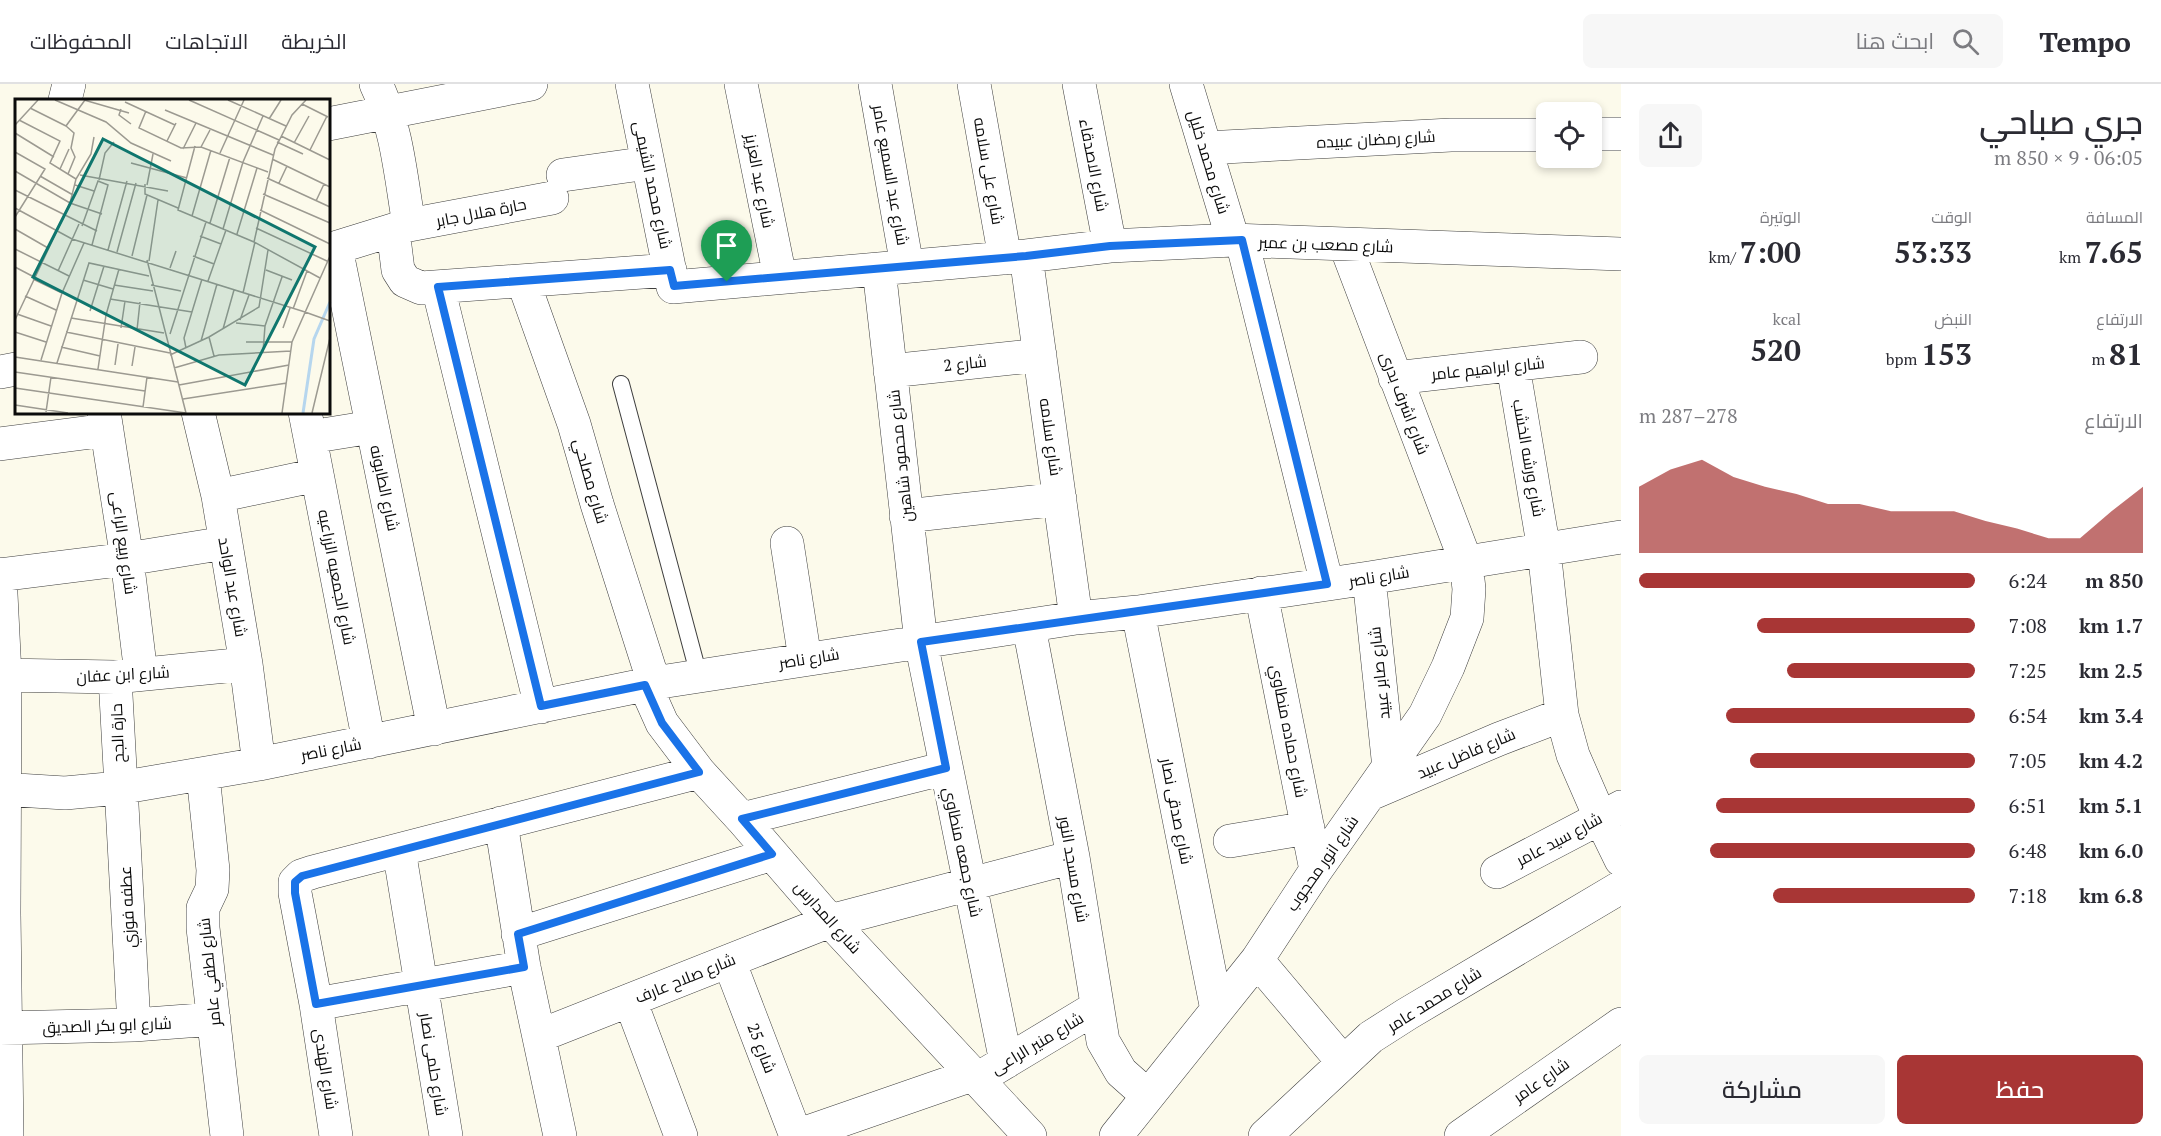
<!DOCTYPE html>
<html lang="ar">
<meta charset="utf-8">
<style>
body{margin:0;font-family:"PT Serif",Cairo,serif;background:#f7f7f7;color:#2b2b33;direction:rtl;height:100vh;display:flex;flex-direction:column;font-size:22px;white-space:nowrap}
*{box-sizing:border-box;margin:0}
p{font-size:20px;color:#7c7c81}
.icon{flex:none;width:33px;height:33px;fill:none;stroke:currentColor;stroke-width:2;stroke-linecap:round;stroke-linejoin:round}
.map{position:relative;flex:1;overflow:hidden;direction:ltr}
.drawer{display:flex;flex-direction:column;background:#fff;width:540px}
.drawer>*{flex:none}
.controls{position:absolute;left:1536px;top:18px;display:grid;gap:12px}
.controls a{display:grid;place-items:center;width:66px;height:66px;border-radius:9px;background:#fff;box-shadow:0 3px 9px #0003;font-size:30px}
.pin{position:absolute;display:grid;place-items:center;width:51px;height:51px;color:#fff;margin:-62px -26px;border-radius:50% 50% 50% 0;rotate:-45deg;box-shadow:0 0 6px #0007}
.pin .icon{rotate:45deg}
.round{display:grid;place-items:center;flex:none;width:63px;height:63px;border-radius:9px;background:#f7f7f7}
.summary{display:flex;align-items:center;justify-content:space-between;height:102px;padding:0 18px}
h1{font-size:33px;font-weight:600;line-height:45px}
.stats{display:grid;grid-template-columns:repeat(3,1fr);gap:9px;height:102px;padding:6px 18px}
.stats div{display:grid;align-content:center}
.stats b{font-size:30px;font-weight:600}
.stats small{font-size:16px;font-weight:400}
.stats p{font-size:16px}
.chart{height:168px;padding:12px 18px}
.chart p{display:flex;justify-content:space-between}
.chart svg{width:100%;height:108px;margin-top:6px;fill:#a83635;opacity:.7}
.button{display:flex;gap:12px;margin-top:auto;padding:12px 18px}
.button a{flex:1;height:69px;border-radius:9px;background:#a83635;color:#fff;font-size:24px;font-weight:600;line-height:69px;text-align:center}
.button a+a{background:#f7f7f7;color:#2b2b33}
ul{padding:0 18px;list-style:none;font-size:20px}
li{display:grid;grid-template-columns:96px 72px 1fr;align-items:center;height:45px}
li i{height:15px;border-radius:8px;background:#a83635}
header{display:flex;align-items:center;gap:36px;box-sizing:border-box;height:84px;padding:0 30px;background:#fff;border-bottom:2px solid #e1e1e2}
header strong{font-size:28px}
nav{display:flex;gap:33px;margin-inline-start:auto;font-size:21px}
.search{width:420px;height:54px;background:#f7f7f7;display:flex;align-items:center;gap:15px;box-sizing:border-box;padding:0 21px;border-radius:9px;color:#7c7c81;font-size:22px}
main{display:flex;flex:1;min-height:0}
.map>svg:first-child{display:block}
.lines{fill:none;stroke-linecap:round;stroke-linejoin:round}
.lane-casing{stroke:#3e3e3e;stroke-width:18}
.street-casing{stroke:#3e3e3e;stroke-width:34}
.lane{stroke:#fff;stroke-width:16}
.street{stroke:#fff;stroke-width:33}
.route-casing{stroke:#fff;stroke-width:12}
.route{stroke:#1a73e8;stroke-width:8}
.labels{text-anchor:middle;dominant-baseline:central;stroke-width:6;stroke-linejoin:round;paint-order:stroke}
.street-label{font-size:16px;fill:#0b0b0b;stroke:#fff}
.inset-river{fill:none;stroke:#b6d6ee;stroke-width:3}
.inset-road{fill:none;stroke:#9c9a91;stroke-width:1.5}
.view{fill:#0f766e;fill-opacity:0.15;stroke:#0f766e;stroke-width:3}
.inset-edge{fill:none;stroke:#0b0b0b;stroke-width:3}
</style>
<header>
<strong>Tempo</strong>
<div class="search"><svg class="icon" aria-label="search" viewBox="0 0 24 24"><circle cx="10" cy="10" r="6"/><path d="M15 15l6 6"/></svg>ابحث هنا</div>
<nav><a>الخريطة</a><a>الاتجاهات</a><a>المحفوظات</a></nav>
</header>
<main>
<section class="drawer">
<div class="summary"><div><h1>جري صباحي</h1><p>06:05 · 9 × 850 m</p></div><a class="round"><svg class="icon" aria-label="share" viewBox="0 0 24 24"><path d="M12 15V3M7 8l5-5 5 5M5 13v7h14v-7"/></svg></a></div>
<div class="stats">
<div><p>المسافة</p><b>7.65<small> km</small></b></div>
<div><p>الوقت</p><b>53:33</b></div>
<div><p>الوتيرة</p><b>7:00<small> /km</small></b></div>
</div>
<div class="stats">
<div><p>الارتفاع</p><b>81<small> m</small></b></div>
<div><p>النبض</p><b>153<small> bpm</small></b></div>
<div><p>kcal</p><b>520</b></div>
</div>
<div class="chart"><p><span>الارتفاع</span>278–287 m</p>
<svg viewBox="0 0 160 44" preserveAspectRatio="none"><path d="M0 44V17L10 10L20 6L30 13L40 17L50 20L60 24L70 24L80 27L90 27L100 27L110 31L120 34L130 38L140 38L150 27L160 17V44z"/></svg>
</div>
<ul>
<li><b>850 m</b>6:24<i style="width:100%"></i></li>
<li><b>1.7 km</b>7:08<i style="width:65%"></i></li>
<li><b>2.5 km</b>7:25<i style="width:56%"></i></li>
<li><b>3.4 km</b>6:54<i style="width:74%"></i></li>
<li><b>4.2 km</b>7:05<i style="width:67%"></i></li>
<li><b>5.1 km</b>6:51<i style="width:77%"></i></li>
<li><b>6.0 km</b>6:48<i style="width:79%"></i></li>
<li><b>6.8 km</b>7:18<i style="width:60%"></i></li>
</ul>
<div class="button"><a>حفظ</a><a>مشاركة</a></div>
</section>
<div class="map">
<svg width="1621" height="1052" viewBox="0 0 1621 1052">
<rect width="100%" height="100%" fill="#fcfaeb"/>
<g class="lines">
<g class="lane-casing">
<path id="lane" d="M621,300l78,292"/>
</g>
<g class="street-casing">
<path id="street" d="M376,0c21,43 25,94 33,141
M632,0l41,203 353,-31 84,-10 123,-6 388,14
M741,0l39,193
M875,0l32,182
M974,0l31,174
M1079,0l31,162
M1186,0l47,156
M65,16l4,-16
M328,40l203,-40
M1592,50h29
M1205,64l246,-13h95
M563,91l85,-12
M393,146l5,40 7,11 16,7 249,-18
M1242,157l85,343
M336,164l98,481
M328,166l81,-25 143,-27
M1026,172l50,362
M879,185l42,373 85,420
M523,197l51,143 23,80 57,179
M438,203l103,420
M1513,282l31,184 18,165 11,40 27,62 21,43
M890,287l150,-16
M0,288l16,-3
M1395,294l186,-21
M104,328l23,147 14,115
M198,328l20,84 28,168 13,100
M305,328l64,330
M310,353l62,-10
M0,360l107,-14
M218,412l99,-21
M906,432l154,-17
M787,459l18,116
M0,490l5,101 -1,238 3,223
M0,491l127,-16 98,-16
M1369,494l20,190
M1261,509l55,277
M1138,528l79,398
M1029,543l44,230 30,184 18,31 27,24
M0,591l115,2 131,-13
M115,593l19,348
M645,601l17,38 37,49 43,47 88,102 200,215
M203,691l10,95 -1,19 -9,19v20l24,208
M0,705l65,4 54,-5 140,-24 395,-81 422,-65 62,-6 231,-34 252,-41
M1370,710l129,-55 63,-24
M742,735l204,-51
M501,739l23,144 36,169
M1230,757l78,-13
M399,766l47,286
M1497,788l124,-65
M518,850l254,-80
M1257,876l86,102
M729,877l67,175
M630,916l51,136
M316,920l208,-37
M0,944l134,-3 80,-6
M539,952l291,-115 243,-64
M989,988l108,-65
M336,1052l-20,-132 -21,-111v-11l6,-6 12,-4 386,-100
M796,1052l176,-61
M1116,1052l141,-176 59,-90 109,-155 23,-48 19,-49 2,-29 -3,-27 -121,-318
M1265,1052l106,-99 36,-23 214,-127
M1461,1052l160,-112"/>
</g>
<use href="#lane" class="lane"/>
<use href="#street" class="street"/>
</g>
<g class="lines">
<g class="route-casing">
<path id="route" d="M1242,156l85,344c-136,19 -271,39 -406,58l25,126 -204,51 30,35 -254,80 6,33 -208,37 -21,-111v-11l7,-6 397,-104 -37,-49 -17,-38 -104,21 -103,-419 232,-17 4,16 352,-30 84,-10z"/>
</g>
<use href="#route" class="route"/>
</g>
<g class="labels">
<g class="street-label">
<text transform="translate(1376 55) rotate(-3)">شارع رمضان عبيده</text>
<text transform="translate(1209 78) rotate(73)">شارع محمد خليل</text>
<text transform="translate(1094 81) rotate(79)">شارع الاصدقاء</text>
<text transform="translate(989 87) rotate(80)">شارع على سلامه</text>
<text transform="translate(891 91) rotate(80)">شارع عبد السميع عامر</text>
<text transform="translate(760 97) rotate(79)">شارع عبد العزيز</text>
<text transform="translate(653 101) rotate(78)">شارع محمد الشيمى</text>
<text transform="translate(481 128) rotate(-11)">حارة هلال جابر</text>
<text transform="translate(1326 160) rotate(2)">شارع مصعب بن عمير</text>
<text transform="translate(965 279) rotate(-6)">شارع 2</text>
<text transform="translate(1488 284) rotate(-6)">شارع ابراهيم عامر</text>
<text transform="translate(1405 319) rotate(69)">شارع اشرف بدرى</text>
<text transform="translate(1051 353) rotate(82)">شارع سلامه</text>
<text transform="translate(900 372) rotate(-96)">شارع محمود شاهين</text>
<text transform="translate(1529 374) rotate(80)">شارع ورشه الخشب</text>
<text transform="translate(591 397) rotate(74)">شارع مصلحي</text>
<text transform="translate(385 404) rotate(78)">شارع الطابونه</text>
<text transform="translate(124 459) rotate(82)">شارع ربيع الراعى</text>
<text transform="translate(1379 492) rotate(-9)">شارع ناصر</text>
<text transform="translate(337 493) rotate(79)">شارع الجمعيه الزراعيه</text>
<text transform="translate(233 503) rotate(80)">شارع عبد الواحد</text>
<text transform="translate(809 574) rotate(-9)">شارع ناصر</text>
<text transform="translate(1379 589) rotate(-96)">شارع صابر عبيد</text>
<text transform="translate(123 590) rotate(-3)">شارع ابن عفان</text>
<text transform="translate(1289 647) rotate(79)">شارع حماده منطاوي</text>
<text transform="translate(117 649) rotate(-92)">حارة الجح</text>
<text transform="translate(331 665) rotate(-11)">شارع ناصر</text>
<text transform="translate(1466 669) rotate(-23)">شارع فاضل عبيد</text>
<text transform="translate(1177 727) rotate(79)">شارع صدقى نصار</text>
<text transform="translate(1559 755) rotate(-28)">شارع سيد عامر</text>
<text transform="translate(963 768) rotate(78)">شارع جمعه منطاوي</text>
<text transform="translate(1322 779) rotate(-55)">شارع انور محجوب</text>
<text transform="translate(1074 785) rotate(80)">شارع مسجد النور</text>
<text transform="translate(127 823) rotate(-93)">عطفه فوزي</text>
<text transform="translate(828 833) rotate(48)">شارع المدارس</text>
<text transform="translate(209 888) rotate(-96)">شارع لطفي عامر</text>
<text transform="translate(685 894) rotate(-22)">شارع صلاح عارف</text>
<text transform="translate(1434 915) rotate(-32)">شارع محمد عامر</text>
<text transform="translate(107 941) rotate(-2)">شارع ابو بكر الصديق</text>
<text transform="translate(1037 959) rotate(-31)">شارع منير الراعى</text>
<text transform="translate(762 964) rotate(69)">شارع 25</text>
<text transform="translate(434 980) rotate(81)">شارع حلمى نصار</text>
<text transform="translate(326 985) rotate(81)">شارع الهندى</text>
<text transform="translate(1541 996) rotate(-35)">شارع عامر</text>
</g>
</g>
<g transform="translate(15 15)">
<rect width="315" height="315" fill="#fcfaeb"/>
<path class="inset-river" d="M288,314l11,-74 16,-37"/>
<path class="inset-road" d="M40,1l51,22 25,21 40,18M69,1l45,13M174,1l90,40M213,1l58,26M110,3l50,23M287,5l26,13M15,9l36,18M106,10l-2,6 12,9M150,11l108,45M131,12l-7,17 42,20 20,-1 67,25M254,20l12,-19M4,21l41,21 -10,22 26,16M0,26l23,-25M0,34l39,24M266,37l49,24M152,42l9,-18M262,43l26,12M279,44l15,-27M180,47l-17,64 76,32 66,36M186,48l9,-17M168,50l13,-26M295,51l17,-34M0,53l30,17 -30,48M205,54l24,-53M257,60l58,28M116,64l56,15M45,70l9,-20M0,72l55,32 32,11M53,75l7,-17 -4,-9 3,-15 -8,-7 19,-26M65,76l88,16M25,77l33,19M252,79l63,29M84,81l6,-27 9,-11M264,84l8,-17M130,85v10l33,14M60,86l19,6M132,86l6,-31M0,91l82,41M248,95l67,29M301,102l8,-17M0,109l57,31 233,73M245,111l70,34M177,117l19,-66M195,124l20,-66M67,127l16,-45 10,4 -16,60M241,129l71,33M0,130l33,19M208,130l20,-67 20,-46M222,135l20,-66M185,137l21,8M239,143l21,-93 17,-34 14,-15M0,150l54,27M93,151l19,-69M102,153l19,-69M117,157l15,-61M178,157l21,8M132,161l39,153M134,162l9,-61M0,168l19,10M155,169l6,-17M251,171l26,10M43,172l21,-47M18,180l29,14M68,181l30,9M193,182l18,-51M99,186l39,6M136,186l30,6M228,194l12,-51M10,197l31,14M95,200l82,13M278,210l14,-38M75,212l14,-45M290,213l25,9M2,215l34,12M56,219l93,15M0,221l55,-117 6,-24 15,-25 3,-17M225,221l9,-25M221,224l29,3M106,229l4,-27M268,229l7,-20M208,230l11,-39M122,231l3,-28M0,233l31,10M51,233l104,21M155,235l36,-112M194,238l5,19M186,242l16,-57M231,243h46M46,248l39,9M171,249l-2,-10 18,-59M248,253l2,-26 17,-49M155,256l39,-18 50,-30 9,-57M0,258l163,25M26,261l21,-67 22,-50M42,264l32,-100 60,13M100,266l3,-21M117,267l3,-19M159,269l45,-13 72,-4M83,270l8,-54 13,-46M0,273l130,19M164,286l110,-20M0,289l171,25M168,300l104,-16M0,306l53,8M128,308l4,-30M31,313l5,-35M267,314l10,-71 38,-86M297,314l18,-75"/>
<path class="view" d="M88,40l212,108 -70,138 -212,-108z"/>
<rect width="315" height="315" class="inset-edge"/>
</g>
</svg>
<div class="controls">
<a><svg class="icon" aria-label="locate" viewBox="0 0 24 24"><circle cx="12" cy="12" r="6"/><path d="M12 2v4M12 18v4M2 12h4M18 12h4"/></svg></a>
</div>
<div class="pin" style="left:727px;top:198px;background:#1e9e55"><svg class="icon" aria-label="arrive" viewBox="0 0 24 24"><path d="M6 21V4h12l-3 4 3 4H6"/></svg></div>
</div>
</main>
